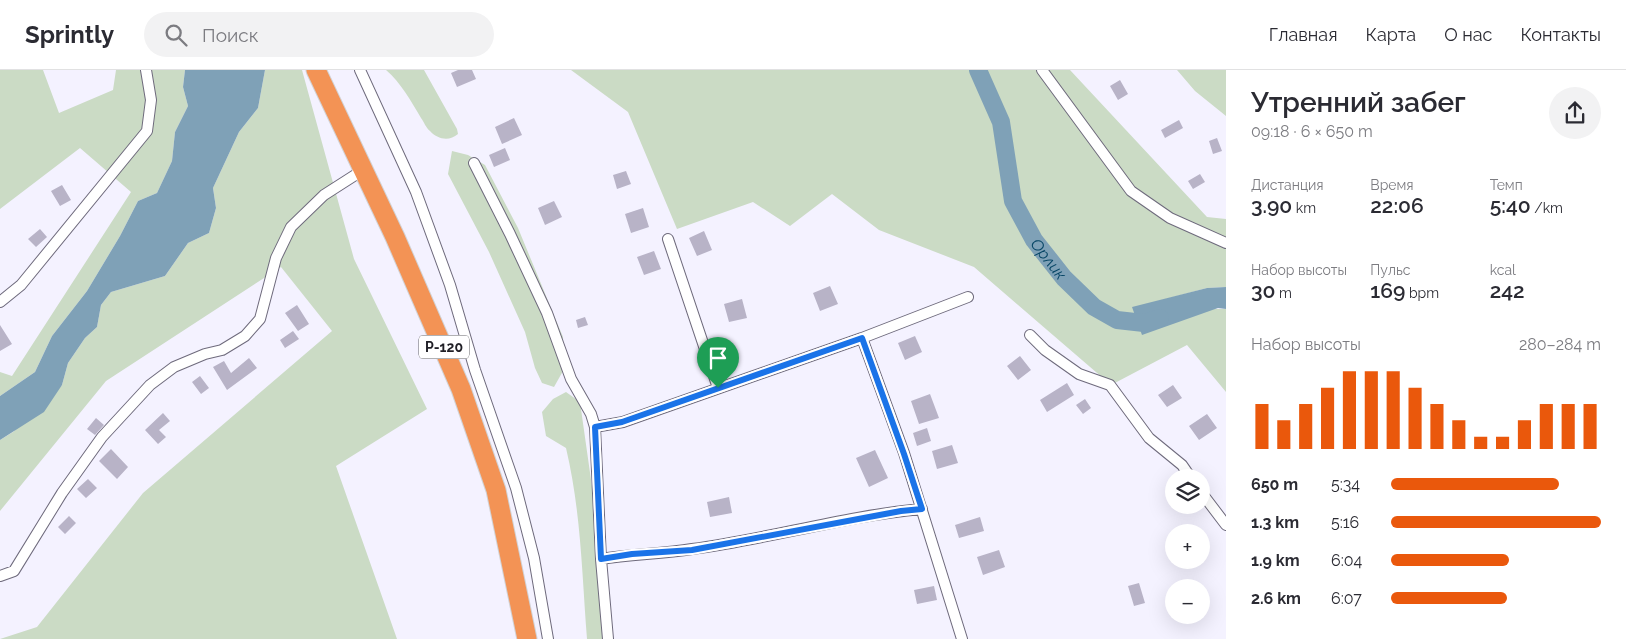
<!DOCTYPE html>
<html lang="ru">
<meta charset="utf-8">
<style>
body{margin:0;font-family:Raleway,sans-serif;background:#f2f2f3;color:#2b2b33;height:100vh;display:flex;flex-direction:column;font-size:19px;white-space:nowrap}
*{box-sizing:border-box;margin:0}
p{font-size:16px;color:#7c7c81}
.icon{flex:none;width:28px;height:28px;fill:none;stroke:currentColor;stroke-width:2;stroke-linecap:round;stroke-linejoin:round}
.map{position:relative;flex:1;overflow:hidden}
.panel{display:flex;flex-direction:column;background:#fff;width:400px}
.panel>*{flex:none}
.fabs{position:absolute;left:1165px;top:399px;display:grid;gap:10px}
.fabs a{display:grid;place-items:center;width:45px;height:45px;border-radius:50%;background:#fff;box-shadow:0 5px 20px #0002;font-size:25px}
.pin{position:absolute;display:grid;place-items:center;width:42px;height:42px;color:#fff;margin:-51px -21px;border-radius:50% 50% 50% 0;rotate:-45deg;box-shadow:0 0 5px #0007}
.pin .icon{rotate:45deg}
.round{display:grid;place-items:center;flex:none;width:52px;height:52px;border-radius:26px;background:#f2f2f3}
.head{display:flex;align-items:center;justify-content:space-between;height:85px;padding:0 25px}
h1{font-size:28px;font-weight:600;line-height:38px}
.metrics{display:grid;grid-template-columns:repeat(3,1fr);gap:8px;height:85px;padding:5px 25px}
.metrics div{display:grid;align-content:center}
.metrics b{font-size:21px;font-weight:600}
.metrics small{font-size:14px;font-weight:400}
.metrics p{font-size:14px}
.chart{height:140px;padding:10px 25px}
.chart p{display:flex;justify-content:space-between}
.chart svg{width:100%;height:90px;margin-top:5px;stroke:#ea580c;stroke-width:6}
ul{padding:0 25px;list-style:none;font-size:16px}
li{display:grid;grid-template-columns:80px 60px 1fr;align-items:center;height:38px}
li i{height:12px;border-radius:6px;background:#ea580c}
header{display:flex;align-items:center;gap:30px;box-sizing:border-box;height:70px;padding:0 25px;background:#fff;border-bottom:1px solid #e1e1e2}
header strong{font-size:24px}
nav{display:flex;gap:28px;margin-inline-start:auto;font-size:18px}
.search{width:350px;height:45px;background:#f2f2f3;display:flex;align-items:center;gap:12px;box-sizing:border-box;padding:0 18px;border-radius:28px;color:#7c7c81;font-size:19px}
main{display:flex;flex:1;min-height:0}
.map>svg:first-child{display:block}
.green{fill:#cbdbc5}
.water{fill:#7fa1b7}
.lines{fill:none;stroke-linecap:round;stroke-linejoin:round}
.river{stroke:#7fa1b7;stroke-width:18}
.building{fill:#b8b3c7}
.street-casing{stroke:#6e6a7c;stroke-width:12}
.highway-casing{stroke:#d2d2d4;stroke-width:21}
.street{stroke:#fff;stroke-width:10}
.highway{stroke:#f39355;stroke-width:19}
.route-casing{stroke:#fff;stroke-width:10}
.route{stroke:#1a73e8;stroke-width:6}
.labels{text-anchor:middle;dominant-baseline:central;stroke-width:4;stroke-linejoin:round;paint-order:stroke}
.shield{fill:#fff;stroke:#636267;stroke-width:1}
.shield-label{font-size:14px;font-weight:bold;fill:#201f26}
.water-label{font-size:16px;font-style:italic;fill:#074666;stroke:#fff}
</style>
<header>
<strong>Sprintly</strong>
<div class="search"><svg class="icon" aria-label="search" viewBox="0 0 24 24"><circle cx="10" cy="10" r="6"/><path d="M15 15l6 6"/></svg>Поиск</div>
<nav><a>Главная</a><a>Карта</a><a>О нас</a><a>Контакты</a></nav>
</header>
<main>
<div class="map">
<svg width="1226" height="569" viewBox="0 0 1226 569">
<rect width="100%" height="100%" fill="#f4f2ff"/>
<path class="green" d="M0,0h43l16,43 54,-23 3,-20h69l-2,17 5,19 -13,26 -3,29 -15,32 -19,8 -18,35 -33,55 -35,45 -17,36 -35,24v-24l12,4 119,-184 -51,-44 -80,61z
M265,0h37l52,189 73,150 -91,57 61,173h-397l37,-12 106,-134 189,-162 -51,-64 -175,114 -106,130v-71l13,-8 49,-47 6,-22 17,-25 12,-11 4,-22 10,-13 54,-16 23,-33 21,-10 7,-25 -3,-20 26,-56 19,-24z
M386,0h38l33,59 1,5c-9,8 -21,5 -28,-3 -4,-3 -6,-9 -9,-13 -10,-17 -20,-35 -35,-48z
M571,0h499l137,147 19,2v68l-19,1 -75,20 94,1v83l-39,-47 -76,40 -137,-118 -95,-37 -47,-36 -42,32 -37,-24 -76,27 -49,-117z
M1177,0h49v46l-31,-25z
M452,81l16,4 17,10 33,63 45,109 1,23 -1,11 -9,16 -12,-4 -7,-15 -10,-36 -36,-80 -41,-78z
M566,322l14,10 16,113 8,124h-17c-5,-64 -6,-128 -21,-191l-20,-12 -4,-24 11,-13z"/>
<path class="water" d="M185,0h80l-7,38 -19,24 -26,56 3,20 -7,25 -21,10 -23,33 -54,16 -10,13 -4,22 -12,11 -17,25 -6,22 -18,27 -44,28v-44l35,-24 17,-36 35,-45 33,-55 18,-35 19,-8 15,-32 3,-29 13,-26 -5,-19z
M1226,217v22l-8,-1 -76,27 -10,-28 75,-19z"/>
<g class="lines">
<path class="river" id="s1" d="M978,0l23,52 12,79 21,39 30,38 30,29 23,13 27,3 16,-5"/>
</g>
<path class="building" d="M458,0h14l4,9 -19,8 -6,-14z
M1120,10l8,14 -10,6 -8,-14z
M514,48l8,17 -20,9 -7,-17z
M1179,50l4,8 -18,10 -4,-8z
M1217,68l5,13 -9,3 -4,-13z
M505,78l5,12 -16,7 -5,-12z
M626,101l5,13 -14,5 -4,-14z
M1200,104l5,8 -12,7 -5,-8z
M62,115l9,15 -11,6 -9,-15z
M554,131l8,16 -17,8 -7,-17z
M643,138l6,19 -18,6 -6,-19z
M40,159l7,8 -11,10 -8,-8z
M704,161l8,19 -15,6 -8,-18z
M654,181l7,18 -17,6 -7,-18z
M830,216l8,18 -18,7 -7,-18z
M742,229l5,19 -18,4 -5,-18z
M297,235l12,19 -11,7 -13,-18z
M585,247l3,8 -10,3 -2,-8z
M0,255l12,19 -12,7z
M293,261l6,8 -14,9 -5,-8z
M915,266l7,16 -17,8 -7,-17z
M1020,286l11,14 -13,10 -11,-14z
M249,288l8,10 -30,22 -14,-23 11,-6 7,12z
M200,306l9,12 -8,6 -9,-12z
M1067,313l7,12 -27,17 -7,-12z
M1173,315l9,13 -15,9 -9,-12z
M930,324l9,24 -20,6 -8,-23z
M1085,329l6,9 -8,6 -7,-9z
M163,343l7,8 -11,9 7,7 -8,7 -13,-14z
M1207,344l10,14 -18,12 -10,-14z
M96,348l8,7 -9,10 -8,-6z
M927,358l4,13 -14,5 -4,-13z
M952,375l6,18 -21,6 -5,-18z
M111,379l17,18 -11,12 -18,-18z
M875,380l13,28 -19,9 -13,-29z
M88,409l9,9 -11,10 -9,-9z
M729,427l3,16 -22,4 -3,-15z
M69,446l7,7 -11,11 -7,-7z
M980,447l4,14 -25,7 -4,-13z
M999,480l6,17 -22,8 -6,-18z
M1139,513l6,20 -11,3 -6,-20z
M934,516l3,14 -20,4 -3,-14z"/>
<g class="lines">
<g class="street-casing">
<path id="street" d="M360,0l56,122 34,93 25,85 41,118 18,70 14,81
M1042,0l89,121 39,27 56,25
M474,93l36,71 37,79 24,66 20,35 4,13 28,-5 239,-84 106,-41
M668,169l50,149
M0,232l21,-17 126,-154 4,-31 -5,-30
M1030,265l15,15 34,24 31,11 39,53 33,27 9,13
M862,268l42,115 58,186
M595,357l6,132 7,80
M1201,422l25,33
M601,489c30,-5 61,-5 91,-10 77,-10 152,-33 230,-40
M0,506l14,-5 48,-78 40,-56 48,-52 24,-18 31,-13 17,-4 23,-14 15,-17 16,-61 15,-31 33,-32 39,-25"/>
</g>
<g class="highway-casing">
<path id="highway" d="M316,0l79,167 66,152 35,101 31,149"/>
</g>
<use href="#street" class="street"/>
<use href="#highway" class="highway"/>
</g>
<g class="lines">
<g class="route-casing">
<path id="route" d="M862,268l42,116 18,55 -21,2 -209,39 -60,4 -31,5 -6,-132 27,-5z"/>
</g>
<use href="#route" class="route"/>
</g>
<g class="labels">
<rect class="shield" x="419" y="265.5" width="50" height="23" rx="4"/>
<g class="shield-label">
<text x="444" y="277">Р-120</text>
</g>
<g class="water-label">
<text stroke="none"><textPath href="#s1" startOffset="205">Орлик</textPath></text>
</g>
</g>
</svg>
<div class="fabs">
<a><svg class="icon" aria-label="layers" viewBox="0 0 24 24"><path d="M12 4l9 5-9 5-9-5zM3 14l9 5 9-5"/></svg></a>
<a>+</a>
<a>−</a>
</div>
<div class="pin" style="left:718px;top:318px;background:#1e9e55"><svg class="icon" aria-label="arrive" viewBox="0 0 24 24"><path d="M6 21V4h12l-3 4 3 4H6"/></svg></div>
</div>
<section class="panel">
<div class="head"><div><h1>Утренний забег</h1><p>09:18 · 6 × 650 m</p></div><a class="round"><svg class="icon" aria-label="share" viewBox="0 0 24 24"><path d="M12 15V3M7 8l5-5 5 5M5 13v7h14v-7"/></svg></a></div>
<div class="metrics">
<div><p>Дистанция</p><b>3.90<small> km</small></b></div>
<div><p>Время</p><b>22:06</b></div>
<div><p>Темп</p><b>5:40<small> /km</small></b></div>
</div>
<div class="metrics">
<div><p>Набор высоты</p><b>30<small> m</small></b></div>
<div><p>Пульс</p><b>169<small> bpm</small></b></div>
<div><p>kcal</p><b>242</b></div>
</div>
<div class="chart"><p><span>Набор высоты</span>280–284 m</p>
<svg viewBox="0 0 160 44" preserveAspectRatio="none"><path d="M5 44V22M15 44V30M25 44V22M35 44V14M45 44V6M55 44V6M65 44V6M75 44V14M85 44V22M95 44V30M105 44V38M115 44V38M125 44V30M135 44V22M145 44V22M155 44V22"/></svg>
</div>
<ul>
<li><b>650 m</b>5:34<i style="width:80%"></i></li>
<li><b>1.3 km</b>5:16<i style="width:100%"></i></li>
<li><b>1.9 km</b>6:04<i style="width:56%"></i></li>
<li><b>2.6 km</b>6:07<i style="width:55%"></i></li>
</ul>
</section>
</main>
